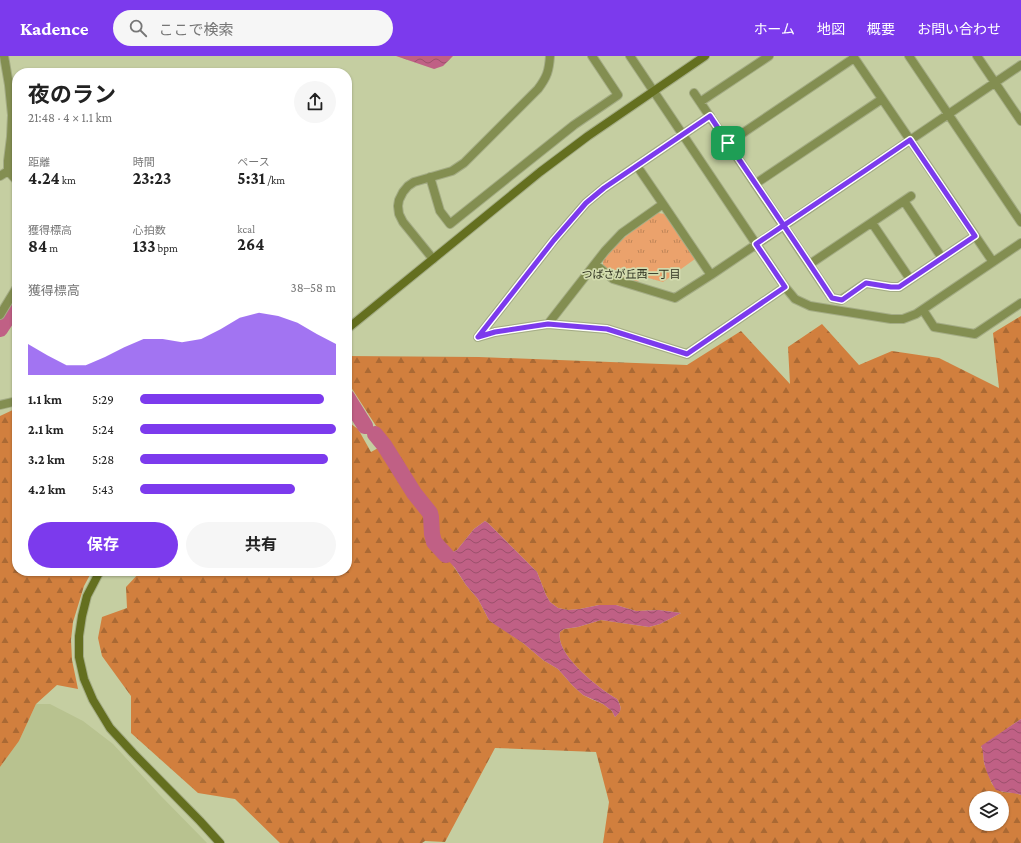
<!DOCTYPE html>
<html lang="ja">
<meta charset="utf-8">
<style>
body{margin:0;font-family:"Crimson Pro","Noto Sans JP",serif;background:#f6f6f6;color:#222;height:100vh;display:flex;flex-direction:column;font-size:15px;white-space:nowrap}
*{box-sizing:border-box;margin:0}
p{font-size:13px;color:#767676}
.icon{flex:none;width:22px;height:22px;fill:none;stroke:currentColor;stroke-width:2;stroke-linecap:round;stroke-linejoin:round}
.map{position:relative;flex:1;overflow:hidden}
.sheet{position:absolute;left:12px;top:12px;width:340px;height:508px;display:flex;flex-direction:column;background:#fff;border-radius:16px;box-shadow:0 1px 3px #0004}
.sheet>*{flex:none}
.buttons{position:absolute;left:969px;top:735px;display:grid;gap:8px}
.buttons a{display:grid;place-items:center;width:40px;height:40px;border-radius:50%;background:#fff;box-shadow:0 1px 3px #0004;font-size:20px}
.pin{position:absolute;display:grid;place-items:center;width:34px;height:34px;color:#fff;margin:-17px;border-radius:8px;box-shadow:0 2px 6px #0006}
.round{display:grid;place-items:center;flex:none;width:42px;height:42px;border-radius:21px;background:#f6f6f6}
.head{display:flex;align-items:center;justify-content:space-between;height:68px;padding:0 16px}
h1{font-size:22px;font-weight:700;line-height:30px}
.figures{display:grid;grid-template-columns:repeat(3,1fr);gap:6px;height:68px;padding:4px 16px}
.figures div{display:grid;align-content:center}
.figures b{font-size:17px;font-weight:700}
.figures small{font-size:11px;font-weight:400}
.figures p{font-size:11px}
.chart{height:112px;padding:8px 16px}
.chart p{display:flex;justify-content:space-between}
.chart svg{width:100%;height:72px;margin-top:4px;fill:#7c3aed;opacity:.7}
.action{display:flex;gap:8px;margin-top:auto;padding:8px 16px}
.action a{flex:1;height:46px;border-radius:24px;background:#7c3aed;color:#fff;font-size:16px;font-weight:700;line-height:46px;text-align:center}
.action a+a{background:#f6f6f6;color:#222}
ul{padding:0 16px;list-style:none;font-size:13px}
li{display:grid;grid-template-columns:64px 48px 1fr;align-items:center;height:30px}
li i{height:10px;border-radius:5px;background:#7c3aed}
header{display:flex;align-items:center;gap:24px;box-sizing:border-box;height:56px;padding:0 20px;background:#7c3aed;color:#fff}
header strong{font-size:19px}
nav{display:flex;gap:22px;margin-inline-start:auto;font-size:14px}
.search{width:280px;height:36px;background:#f6f6f6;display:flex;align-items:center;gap:10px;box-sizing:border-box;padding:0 14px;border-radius:22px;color:#767676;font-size:15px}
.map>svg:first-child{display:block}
.built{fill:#b8c28f}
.forest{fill:url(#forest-firs);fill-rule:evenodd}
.park{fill:url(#park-tufts)}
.water{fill:url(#water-waves)}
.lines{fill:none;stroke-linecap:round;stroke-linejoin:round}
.river{stroke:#c06085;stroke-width:16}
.street-casing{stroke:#a4ac85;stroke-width:10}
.secondary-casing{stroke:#a4ac85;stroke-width:10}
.street{stroke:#838e51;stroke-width:8}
.secondary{stroke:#646f1f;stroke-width:8}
.route-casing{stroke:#fff;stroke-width:8}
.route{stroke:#7c3aed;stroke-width:5}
.labels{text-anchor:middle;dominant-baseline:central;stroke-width:3.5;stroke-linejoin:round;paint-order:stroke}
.neighbourhood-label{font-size:11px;fill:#2f3220;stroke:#d2dbae}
</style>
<header>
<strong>Kadence</strong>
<div class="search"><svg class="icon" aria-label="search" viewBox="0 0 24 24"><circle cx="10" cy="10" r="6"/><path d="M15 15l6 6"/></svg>ここで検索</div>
<nav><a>ホーム</a><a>地図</a><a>概要</a><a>お問い合わせ</a></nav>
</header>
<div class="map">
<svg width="1021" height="787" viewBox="0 0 1021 787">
<defs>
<pattern id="forest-firs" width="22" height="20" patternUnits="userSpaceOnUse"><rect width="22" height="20" fill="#d17f3e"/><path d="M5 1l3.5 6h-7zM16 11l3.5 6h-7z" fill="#aa6934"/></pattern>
<pattern id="park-tufts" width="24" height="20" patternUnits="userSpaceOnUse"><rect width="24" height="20" fill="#eba26c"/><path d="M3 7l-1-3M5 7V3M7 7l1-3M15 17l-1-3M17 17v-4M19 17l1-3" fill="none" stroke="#bf8558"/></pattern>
<pattern id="water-waves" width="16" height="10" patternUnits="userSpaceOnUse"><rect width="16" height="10" fill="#c06085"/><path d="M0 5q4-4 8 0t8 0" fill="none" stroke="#9c506c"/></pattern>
</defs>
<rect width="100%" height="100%" fill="#c5cea1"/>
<path class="built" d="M36,648h14l33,17 30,23 46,50 48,49h-207v-76l19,-26z"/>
<path class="forest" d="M1021,260v403l-40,28 2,3 1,13 8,21 10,8 13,1 6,2v48h-418l6,-41 -13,-50 -101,-4 -50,94 -20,-1 -3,2h-142l-45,-44 -37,-6 -67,-60v-37l-29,-40 -4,-18 4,-21 25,-9 -1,-21 15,-16h206v-150l11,8 13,23 16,-9 -40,-62v-25l132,1 208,8 54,-34 49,53 -2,-37 34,-23 37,41 33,-14 47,7 60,30 -6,-55zM485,465l3,2 49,49 9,23 4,7 8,6 10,2 12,-1 19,-4h17l20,6 23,-1 22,3 -21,11 -11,3 -48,-7 -23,7 -14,2 -4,3c-5,23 40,57 57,67 5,8 5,12 -2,18l-3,-6 -9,-7 -12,-5 -8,-4 -10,-9 -15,-17 -15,-9 -20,-17 -34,-23 -11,-21 -12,-14 -20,-30 11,-5 17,-21zM976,742h26v26h-26z
M17,352v163h75l-8,15 -11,36 -2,18 1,20 6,29 -21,-4 -21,19 -17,37 -19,26v-351z"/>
<path class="park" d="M658,157l7,1 30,45 -32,23 -22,-6 -3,6 -21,-6 -14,-10v-6c15,-20 35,-33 55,-47z"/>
<path class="water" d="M396,0h57l-10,10 -9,3z
M485,465l3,2 49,49 9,23 4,7 8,6 10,2 12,-1 19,-4h17l20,6 23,-1 22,3 -21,11 -11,3 -48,-7 -23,7 -14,2 -4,3c-5,23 40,57 57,67 5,9 5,12 -2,18l-3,-6 -9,-7 -20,-9 -10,-9 -15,-17 -15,-9 -20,-17 -29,-19 -5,-4 -11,-21 -12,-14 -11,-17 -9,-10v-3l11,-5 17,-21z
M1021,663v76c-8,-3 -17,-2 -25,-5 -5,-8 -10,-18 -12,-28 -1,-5 0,-10 -3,-16z"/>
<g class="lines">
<path class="river" d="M0,273l17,-26
M347,341l18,29
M375,378l9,11 30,48 16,20 1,4 1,17 2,8 12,13"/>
<g class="street-casing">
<path id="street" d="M4,0l5,29 3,30 -1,22 -3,24v10l9,10
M630,0l155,231 10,12 15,7 81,13h12l13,-5 105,-71
M853,0l140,206
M909,0l112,166
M977,0l44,65
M694,37l138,205 9,2 25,-17 25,4h8l76,-51
M700,46l69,-46
M728,87l126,-85
M637,110l26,38 -41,29 -17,18 -57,73 -53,8 -17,5 76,-97 32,-37 18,-15 106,-72
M0,120l8,-5
M430,121l10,34 10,13 124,-99 44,-30 -26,-39
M755,128l127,-85
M904,145l38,57
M872,167l38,56
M433,203l-30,-37 -4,-8 -1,-8 1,-6 4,-8 5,-6 6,-4 38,-11 12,-8 74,-74c9,-12 11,-18 12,-33
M595,208l18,15 62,19 36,-23 -48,-71
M810,208l101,-68
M711,219l310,-210
M923,254l11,17 41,7 46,-31
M0,259l17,-28
M548,268l59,5 80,25 98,-67
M0,349l17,-4"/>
</g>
<g class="secondary-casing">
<path id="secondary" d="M347,273l193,-157 48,-36 117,-80
M100,515l-13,25 -5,20 -3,20v21l5,22 9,21 17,28 23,25 67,68 20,22"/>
</g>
<use href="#street" class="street"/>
<use href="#secondary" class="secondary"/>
</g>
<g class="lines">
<g class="route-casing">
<path id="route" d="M728,87l-18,-27 -106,72 -18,15 -32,37 -76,97 17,-5 53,-8 59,5 80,25 98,-67 -29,-43c52,-35 103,-69 154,-104l65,96 -76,51h-8l-25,-4 -24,17 -10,-2c-34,-52 -69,-103 -104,-155"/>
</g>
<use href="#route" class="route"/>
</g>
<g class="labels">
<g class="neighbourhood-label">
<text x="631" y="218">つばさが丘西一丁目</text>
</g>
</g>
</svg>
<div class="buttons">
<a><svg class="icon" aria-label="layers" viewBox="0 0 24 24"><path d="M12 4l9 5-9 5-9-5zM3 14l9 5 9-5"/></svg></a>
</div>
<div class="pin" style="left:728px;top:87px;background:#1e9e55"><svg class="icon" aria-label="arrive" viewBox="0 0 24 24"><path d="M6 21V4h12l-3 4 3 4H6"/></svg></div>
<section class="sheet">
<div class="head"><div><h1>夜のラン</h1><p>21:48 · 4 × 1.1 km</p></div><a class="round"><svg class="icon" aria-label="share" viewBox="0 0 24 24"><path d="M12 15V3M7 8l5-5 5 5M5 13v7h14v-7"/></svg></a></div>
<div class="figures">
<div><p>距離</p><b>4.24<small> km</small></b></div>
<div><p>時間</p><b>23:23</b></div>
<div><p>ペース</p><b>5:31<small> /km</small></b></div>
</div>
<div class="figures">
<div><p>獲得標高</p><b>84<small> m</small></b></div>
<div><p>心拍数</p><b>133<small> bpm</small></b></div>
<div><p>kcal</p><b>264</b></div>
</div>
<div class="chart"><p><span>獲得標高</span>38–58 m</p>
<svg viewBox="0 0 160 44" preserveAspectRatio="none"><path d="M0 44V25L10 32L20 38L30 38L40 33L50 27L60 22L70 22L80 24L90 22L100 16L110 9L120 6L130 8L140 12L150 19L160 25V44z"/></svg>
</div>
<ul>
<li><b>1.1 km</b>5:29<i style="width:94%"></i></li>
<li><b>2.1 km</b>5:24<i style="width:100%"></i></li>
<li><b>3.2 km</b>5:28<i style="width:96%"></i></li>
<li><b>4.2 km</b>5:43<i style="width:79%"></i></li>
</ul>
<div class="action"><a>保存</a><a>共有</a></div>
</section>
</div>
